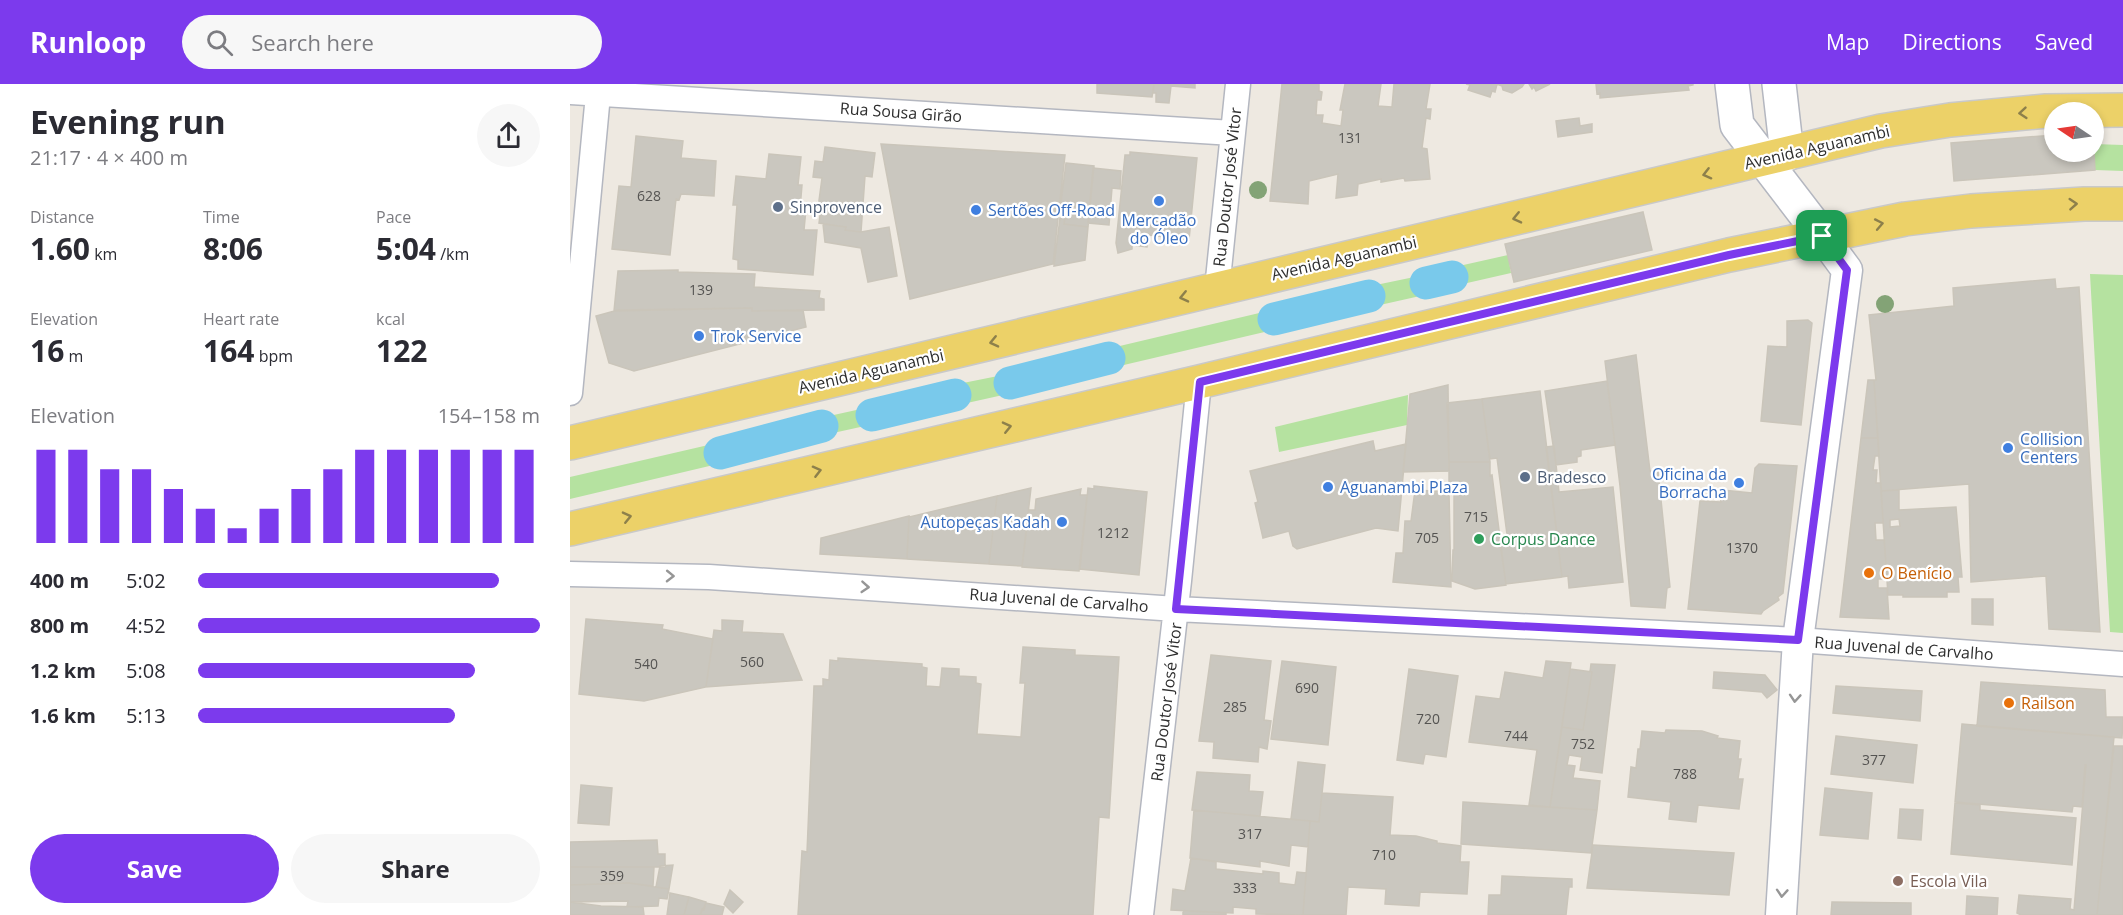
<!DOCTYPE html>
<meta charset="utf-8">
<style>
body{margin:0;font-family:"Open Sans",sans-serif;background:#f7f7f7;color:#2b2b33;height:100vh;display:flex;flex-direction:column;font-size:22px;white-space:nowrap}
*{box-sizing:border-box;margin:0}
p{font-size:20px;color:#7c7c81}
.icon{flex:none;width:33px;height:33px;fill:none;stroke:currentColor;stroke-width:2;stroke-linecap:round;stroke-linejoin:round}
.map{position:relative;flex:1;overflow:hidden}
.drawer{display:flex;flex-direction:column;background:#fff;width:570px}
.drawer>*{flex:none}
.needle{width:39px;rotate:283deg}
.tools{position:absolute;left:1474px;top:18px;display:grid;gap:12px}
.tools a{display:grid;place-items:center;width:60px;height:60px;border-radius:50%;background:#fff;box-shadow:0 3px 9px #0003;font-size:30px}
.pin{position:absolute;display:grid;place-items:center;width:51px;height:51px;color:#fff;margin:-26px;border-radius:12px;box-shadow:0 3px 9px #0006}
.round{display:grid;place-items:center;flex:none;width:63px;height:63px;border-radius:32px;background:#f7f7f7}
.summary{display:flex;align-items:center;justify-content:space-between;height:102px;padding:0 30px}
h1{font-size:33px;font-weight:700;line-height:45px}
.metrics{display:grid;grid-template-columns:repeat(3,1fr);gap:9px;height:102px;padding:6px 30px}
.metrics div{display:grid;align-content:center}
.metrics b{font-size:30px;font-weight:700}
.metrics small{font-size:16px;font-weight:400}
.metrics p{font-size:16px}
.chart{height:168px;padding:12px 30px}
.chart p{display:flex;justify-content:space-between}
.chart svg{width:100%;height:108px;margin-top:6px;stroke:#7c3aed;stroke-width:6}
.action{display:flex;gap:12px;margin-top:auto;padding:12px 30px}
.action a{flex:1;height:69px;border-radius:36px;background:#7c3aed;color:#fff;font-size:24px;font-weight:700;line-height:69px;text-align:center}
.action a+a{background:#f7f7f7;color:#2b2b33}
ul{padding:0 30px;list-style:none;font-size:20px}
li{display:grid;grid-template-columns:96px 72px 1fr;align-items:center;height:45px}
li i{height:15px;border-radius:8px;background:#7c3aed}
header{display:flex;align-items:center;gap:36px;box-sizing:border-box;height:84px;padding:0 30px;background:#7c3aed;color:#fff}
header strong{font-size:28px}
nav{display:flex;gap:33px;margin-inline-start:auto;font-size:21px}
.search{width:420px;height:54px;background:#f7f7f7;display:flex;align-items:center;gap:15px;box-sizing:border-box;padding:0 21px;border-radius:33px;color:#7c7c81;font-size:22px}
main{display:flex;flex:1;min-height:0}
.map>svg:first-child{display:block}
.green{fill:#b5e2a0}
.lines{fill:none;stroke-linecap:round;stroke-linejoin:round}
.canal{stroke:#79c9eb;stroke-width:33}
.building{fill:#cac7bf;stroke:#cac5ba;stroke-width:1.5;fill-rule:evenodd}
.minor-casing{stroke:#b4b7c0;stroke-width:27}
.tertiary-casing{stroke:#b4b7c0;stroke-width:33}
.secondary-casing{stroke:#b4b7c0;stroke-width:36}
.primary-casing{stroke:#c9c9c9;stroke-width:36}
.minor{stroke:#fff;stroke-width:24}
.tertiary{stroke:#fff;stroke-width:30}
.secondary{stroke:#fff;stroke-width:33}
.primary{stroke:#ecd168;stroke-width:33}
.tree{fill:#83a376}
.oneway{stroke:#8d804b}
.oneway2{stroke:#969696}
.route-casing{stroke:#fff;stroke-width:12}
.route{stroke:#7c3aed;stroke-width:8}
.shop-dot{fill:#3f7fe0;stroke:#fff;stroke-width:2}
.service-dot{fill:#5c6f8a;stroke:#fff;stroke-width:2}
.leisure-dot{fill:#2e9e5b;stroke:#fff;stroke-width:2}
.food-dot{fill:#e8710a;stroke:#fff;stroke-width:2}
.education-dot{fill:#8d6e63;stroke:#fff;stroke-width:2}
.labels{text-anchor:middle;dominant-baseline:central;stroke-width:4.5;stroke-linejoin:round;paint-order:stroke}
.number-label{font-size:14px;fill:#555452}
.street-label{font-size:16px;fill:#2e2e2e;stroke:#fff}
.service-label{font-size:16px;fill:#4e5e75;stroke:#fff;text-anchor:start}
.shop-label{font-size:16px;fill:#366cbe;stroke:#fff;text-anchor:start}
.leisure-label{font-size:16px;fill:#27864d;stroke:#fff;text-anchor:start}
.food-label{font-size:16px;fill:#c56008;stroke:#fff;text-anchor:start}
.education-label{font-size:16px;fill:#785e54;stroke:#fff;text-anchor:start}
</style>
<header>
<strong>Runloop</strong>
<div class="search"><svg class="icon" aria-label="search" viewBox="0 0 24 24"><circle cx="10" cy="10" r="6"/><path d="M15 15l6 6"/></svg>Search here</div>
<nav><a>Map</a><a>Directions</a><a>Saved</a></nav>
</header>
<main>
<section class="drawer">
<div class="summary"><div><h1>Evening run</h1><p>21:17 · 4 × 400 m</p></div><a class="round"><svg class="icon" aria-label="share" viewBox="0 0 24 24"><path d="M12 15V3M7 8l5-5 5 5M5 13v7h14v-7"/></svg></a></div>
<div class="metrics">
<div><p>Distance</p><b>1.60<small> km</small></b></div>
<div><p>Time</p><b>8:06</b></div>
<div><p>Pace</p><b>5:04<small> /km</small></b></div>
</div>
<div class="metrics">
<div><p>Elevation</p><b>16<small> m</small></b></div>
<div><p>Heart rate</p><b>164<small> bpm</small></b></div>
<div><p>kcal</p><b>122</b></div>
</div>
<div class="chart"><p><span>Elevation</span>154–158 m</p>
<svg viewBox="0 0 160 44" preserveAspectRatio="none"><path d="M5 44V6M15 44V6M25 44V14M35 44V14M45 44V22M55 44V30M65 44V38M75 44V30M85 44V22M95 44V14M105 44V6M115 44V6M125 44V6M135 44V6M145 44V6M155 44V6"/></svg>
</div>
<ul>
<li><b>400 m</b>5:02<i style="width:88%"></i></li>
<li><b>800 m</b>4:52<i style="width:100%"></i></li>
<li><b>1.2 km</b>5:08<i style="width:81%"></i></li>
<li><b>1.6 km</b>5:13<i style="width:75%"></i></li>
</ul>
<div class="action"><a>Save</a><a>Share</a></div>
</section>
<div class="map">
<svg width="1553" height="831" viewBox="0 0 1553 831">
<rect width="100%" height="100%" fill="#eee9e1"/>
<path class="green" d="M1524,60l29,1v26l-28,-1z
M938,171l3,18 -57,13 -4,-18z
M1520,190l33,1v358l-13,-1z
M854,191l5,19 -58,13 -5,-20z
M702,226l5,19 -166,39 -4,-19z
M438,290l4,19 -54,12 -5,-20z
M838,311l-1,30 -128,27 -4,-25z
M300,323l4,17 -50,11 -4,-17z
M147,359l5,20 -152,36v-22z"/>
<g class="lines">
<path class="canal" d="M856,199l26,-6
M704,235l95,-23
M440,299l99,-25
M302,331l83,-20
M150,369l102,-27"/>
</g>
<path class="building" d="M527,0h57l-2,13 -55,-4z
M584,0h41v4l-24,-2 -2,17 -13,-1v-9h-3z
M712,0h37v7l3,1 -1,8h-4l-1,15h7l-1,8 19,3 2,-16h-3l5,-26h36l-3,22 14,1 2,-23h36l-4,25h5l-1,10 -4,-1 -4,30 5,1 3,30 -25,2 -1,-3 -23,4v-3l-23,5 -1,11 -21,3 2,-24 -29,7 -1,23 -38,-3z
M896,0h58l-2,3 -10,6 -9,-3 -1,-4 -5,-2 -2,8 -3,-1 -2,6 -22,-7 2,-5z
M959,0h21l-14,7 -2,-4 -2,2z
M1026,0h97v1l-5,1 1,4 -89,8v-5l-3,1z
M1009,34l1,8 12,-2v8l-34,5 -2,-16z
M1485,51v17h39l1,18 -141,11 -3,-38z
M66,52l47,5 -2,17 35,3 -2,35 -33,-2 -2,6 -3,-1 -6,56 -58,-6 7,-63 12,1z
M311,60l184,11 -12,109 -143,35z
M255,63l50,6 -3,24 -7,-1 -4,56 -16,-2 1,-3 -27,-4 2,-15h-3l4,-30 -9,-1 2,-16 8,1z
M560,68l67,6 -8,82 -40,-5 -2,12 -15,-2v4l-14,4 -2,-10 9,-88h5z
M199,70l32,3 -3,28h4l-2,24h6l-2,21h13l-4,45 -75,-6v-9l-5,-1 4,-54h-4l3,-29 30,3z
M496,79l28,3 -6,61 -24,-3 2,-14h-6z
M523,84l28,3 -1,18 -8,-1 -3,37 -21,-2z
M1073,128l9,38 -138,32 -9,-38z
M490,134h5l-1,6 24,3 -3,33 -31,6z
M253,140l23,3 -1,3 16,2 28,-5 8,49 -29,6 -7,-34 -36,-6z
M108,186v2l77,2 -1,13 66,4 -1,7 5,1v11l-72,1v-3l-138,3 4,-40z
M1485,195l1,10 23,-2 21,345 -51,-3 -3,-53 -75,6 -2,-98 -88,7 -7,-111h2l-7,-65 85,-9 -1,-18z
M182,224v3l51,-1 3,17 -172,44 -25,-8 -13,-47 22,-6z
M1238,236l4,3 -11,102 -40,-4 7,-75 19,1v-26z
M1066,271l14,116h8l12,116 -3,1 -2,20 -34,-2 -11,-120 -15,-125z
M1298,296h6l4,58h-17z
M1037,297l8,64 -34,5v6l-4,1v5l-21,3 -11,-74z
M878,301l1,86 -46,1 7,-78z
M970,307l22,186 -56,7 -6,-41 8,-1 -11,-84 -7,1 -8,-60z
M912,315l8,63h-41l-2,-59z
M1291,354h17l1,18h-4l-2,14h4l-1,13h5l2,40h-8l1,17h8l3,39h-9v9h9l2,31 -49,-2z
M803,357l2,10 31,-7 -8,87 -22,-3 -79,21 -4,-3 -4,-15 -26,7 -8,-35 3,-1 -8,-31z
M984,362l5,46 54,-5 10,95 -54,6 -1,-12 -6,1 -16,-130z
M879,378h41v14l2,-1 14,110 -31,4 -23,-8 1,-31h1v-61l-5,1z
M1189,380l38,2 -14,127 -5,4 1,3 -16,11 -2,3 -73,-5 12,-108 21,1 -1,-9h3v-3l29,3 3,-25z
M524,402l53,6 -8,83 -59,-6 8,-81 6,1z
M461,404l-9,78 -33,-2 8,-68z
M511,405l-1,6h7l-8,76 -57,-4 7,-57h6l1,-11z
M845,406l34,2 2,95 -58,-5 3,-29h7l2,-32h6z
M1329,406v20l57,-3 6,70h-4l1,15h-12v5h-44v-2h-15l-7,-104zM1329,435l1,7 -10,1v-7z
M427,412l-8,68 -82,-5 2,-42z
M339,432l-2,43 -87,-5 1,-16z
M1402,515h21v26l-21,-1z
M16,535l77,6 -1,4 51,10 -7,48 -62,14 -65,-7z
M152,536l21,1 -1,11 41,2 19,46 -96,7 8,-57 8,1z
M453,563l52,3v5l44,2 -10,161 -10,-1 -6,98h-295l4,-64 5,1 7,-166h9v-7l6,1 1,-20 8,1v-3l84,6v3l5,1 -1,18 14,1 2,-19 17,1v7l17,1v6l5,1 -4,50 44,3 4,-54h-5z
M641,571l60,6 -7,59 7,1 -4,28 -8,-2 -1,15 -45,-4 1,-16 -15,-1z
M712,577l54,6 -8,78 -57,-6z
M976,577l25,2 -21,144 -21,-2 8,-55 -68,-8 7,-46 24,3 5,-27 38,6z
M1021,580l24,1 -13,108 -22,-3 2,-13 -13,-2 -2,10 8,1 -2,12 27,3 -3,29 -47,-3 12,-80 21,3 9,-58h-2z
M839,585l49,7 -12,81 -21,-3 -2,10 -26,-4z
M1000,585l22,3 -9,58 -21,-3z
M1144,588l51,3 12,15 -10,8 -5,-6 -49,-4z
M1411,598l124,8 1,27h17l-1,21 -145,-12z
M1266,602l86,5 -2,30 -87,-8z
M1392,640l152,13 -17,178h-76l-4,-2 2,-18 52,4 -1,10 4,1 12,-145h-1l-3,42 -9,-1 -1,6 -117,-10z
M1096,646l36,1 16,5 -1,2 23,3 -2,18h3l-3,20h5l-4,30 -41,-4 -2,17 -27,-3 2,-17 -43,-5 3,-30 5,1 2,-19h2l2,-18 23,2z
M1266,652l81,9 -4,38 -82,-9z
M1544,662h9v169h-26z
M728,678l27,3 -6,57 -28,-3z
M627,688l53,3 -1,16 14,1 -3,24 -68,-6z
M11,701l31,3 -3,37 -31,-2z
M1255,704l47,5 -4,46 -48,-4z
M752,709l71,4 -3,38 26,1 21,5v2l24,3 -1,16h9l-2,32 -47,-2 -1,14 -34,-2 1,-15 -38,-2 -2,28h-43l7,-94 9,1z
M893,718l134,8 -6,43 -130,-9z
M1385,719l25,2v5l96,8 -4,47 -121,-11z
M1330,725l23,1 -2,30 -23,-2z
M624,726l116,11 -2,26 -17,-2 -2,21 -29,-5v6l-70,-9z
M87,756l1,14h7v13h-95v-25z
M1023,761l141,8 -5,42 -142,-7z
M621,774l25,4v7l47,5v-3l16,2v10l16,2 2,-13 9,1 -3,42 -47,-1v-5l-23,-2v6l-62,-3 2,-21 12,2z
M103,781l-4,24 -13,-2 4,-21z
M0,783h84l-1,19 -24,-3 -59,2z
M932,792l70,3v8h-3l-3,28h-78l1,-20h12z
M59,799l40,6 -2,10 -8,-1 -1,8 -31,1 1,-6 -58,1v-17z
M160,806l13,12 -10,11 -9,-9z
M100,809l19,4 -5,18h-17z
M1397,812l31,2 -1,17h-31z
M119,813l17,5 -2,8 -2,-1 -2,6h-16z
M0,818l31,4 42,1 1,8h-74z
M1262,818l79,1v12h-80z
M136,819l18,4 -2,8h-22z
M613,827l26,1 17,1v2h-43z"/>
<g class="lines">
<g class="minor-casing">
<path id="minor" d="M0,8l663,41
M647,205l21,-205
M0,309l29,-309
M0,490l139,3 467,32 622,31 325,24
M571,831l38,-334 20,-199"/>
</g>
<g class="tertiary-casing">
<path id="tertiary" d="M1211,831l17,-275 49,-370 -25,-34"/>
</g>
<g class="secondary-casing">
<path id="secondary" d="M1162,0l5,41 85,111
M1209,0l8,70"/>
</g>
<g class="primary-casing">
<path id="primary" d="M0,359l1311,-312 69,-11 96,-9 77,-1
M0,445l629,-147 530,-127 176,-36 66,-8 113,-7h39"/>
</g>
<use href="#minor" class="minor"/>
<use href="#tertiary" class="tertiary"/>
<use href="#secondary" class="secondary"/>
<use href="#primary" class="primary"/>
</g>
<g class="tree">
<circle cx="688" cy="106" r="9"/>
<circle cx="1315" cy="220" r="9"/>
</g>
<defs><path id="oneway-chevron" d="M-2-3.5L2.5 0L-2 3.5" fill="none" stroke-width="1.6" stroke-linecap="round" stroke-linejoin="round" transform="scale(1.5)"/></defs>
<g class="oneway">
<use href="#oneway-chevron" transform="translate(1453 29) rotate(175)"/>
<use href="#oneway-chevron" transform="translate(1137 90) rotate(166)"/>
<use href="#oneway-chevron" transform="translate(1503 120) rotate(-4)"/>
<use href="#oneway-chevron" transform="translate(947 134) rotate(167)"/>
<use href="#oneway-chevron" transform="translate(1309 140) rotate(-11)"/>
<use href="#oneway-chevron" transform="translate(614 213) rotate(167)"/>
<use href="#oneway-chevron" transform="translate(424 258) rotate(167)"/>
<use href="#oneway-chevron" transform="translate(437 343) rotate(-13)"/>
<use href="#oneway-chevron" transform="translate(247 387) rotate(-14)"/>
<use href="#oneway-chevron" transform="translate(57 433) rotate(-13)"/>
</g>
<g class="oneway2">
<use href="#oneway-chevron" transform="translate(100 492) rotate(1)"/>
<use href="#oneway-chevron" transform="translate(295 503) rotate(4)"/>
<use href="#oneway-chevron" transform="translate(1225 614) rotate(94)"/>
<use href="#oneway-chevron" transform="translate(1212 809) rotate(94)"/>
</g>
<g class="lines">
<g class="route-casing">
<path id="route" d="M1252,152l25,34 -49,370 -622,-31 24,-227 529,-127z"/>
</g>
<use href="#route" class="route"/>
</g>
<g class="shop-dot">
<circle cx="589" cy="117" r="6"/>
<circle cx="406" cy="126" r="6"/>
<circle cx="129" cy="252" r="6"/>
<circle cx="1438" cy="364" r="6"/>
<circle cx="1169" cy="399" r="6"/>
<circle cx="758" cy="403" r="6"/>
<circle cx="492" cy="438" r="6"/>
</g>
<g class="service-dot">
<circle cx="208" cy="123" r="6"/>
<circle cx="955" cy="393" r="6"/>
</g>
<circle class="leisure-dot" cx="909" cy="455" r="6"/>
<g class="food-dot">
<circle cx="1299" cy="489" r="6"/>
<circle cx="1439" cy="619" r="6"/>
</g>
<circle class="education-dot" cx="1328" cy="797" r="6"/>
<g class="labels">
<g class="number-label">
<text x="780" y="53">131</text>
<text x="79" y="111">628</text>
<text x="131" y="205">139</text>
<text x="906" y="432">715</text>
<text x="543" y="448">1212</text>
<text x="857" y="453">705</text>
<text x="1172" y="463">1370</text>
<text x="182" y="577">560</text>
<text x="76" y="579">540</text>
<text x="737" y="603">690</text>
<text x="665" y="622">285</text>
<text x="858" y="634">720</text>
<text x="946" y="651">744</text>
<text x="1013" y="659">752</text>
<text x="1304" y="675">377</text>
<text x="1115" y="689">788</text>
<text x="680" y="749">317</text>
<text x="814" y="770">710</text>
<text x="42" y="791">359</text>
<text x="675" y="803">333</text>
</g>
<g class="street-label">
<text transform="translate(331 28) rotate(4)">Rua Sousa Girão</text>
<text transform="translate(1247 63) rotate(-13)">Avenida Aguanambi</text>
<text transform="translate(657 103) rotate(-84)">Rua Doutor José Vitor</text>
<text transform="translate(774 174) rotate(-13)">Avenida Aguanambi</text>
<text transform="translate(301 287) rotate(-13)">Avenida Aguanambi</text>
<text transform="translate(489 516) rotate(4)">Rua Juvenal de Carvalho</text>
<text transform="translate(1334 564) rotate(4)">Rua Juvenal de Carvalho</text>
<text transform="translate(596 618) rotate(-83)">Rua Doutor José Vitor</text>
</g>
<g class="service-label">
<text x="220" y="123">Sinprovence</text>
<text x="967" y="393">Bradesco</text>
</g>
<g class="shop-label">
<text x="418" y="126">Sertões Off-Road</text>
<text x="589" y="136" text-anchor="middle">Mercadão<tspan x="589" dy="18">do Óleo</tspan></text>
<text x="141" y="252">Trok Service</text>
<text x="1450" y="355">Collision<tspan x="1450" dy="18">Centers</tspan></text>
<text x="1157" y="390" text-anchor="end">Oficina da<tspan x="1157" dy="18">Borracha</tspan></text>
<text x="770" y="403">Aguanambi Plaza</text>
<text x="480" y="438" text-anchor="end">Autopeças Kadah</text>
</g>
<g class="leisure-label">
<text x="921" y="455">Corpus Dance</text>
</g>
<g class="food-label">
<text x="1311" y="489">O Benício</text>
<text x="1451" y="619">Railson</text>
</g>
<g class="education-label">
<text x="1340" y="797">Escola Vila</text>
</g>
</g>
</svg>
<div class="tools">
<a><svg class="needle" viewBox="-14 -14 28 28"><path d="M0-13l5 13h-10z" fill="#e53935"/><path d="M0 13l5-13h-10z" fill="#7c7c81"/></svg></a>
</div>
<div class="pin" style="left:1252px;top:152px;background:#1e9e55"><svg class="icon" aria-label="arrive" viewBox="0 0 24 24"><path d="M6 21V4h12l-3 4 3 4H6"/></svg></div>
</div>
</main>
